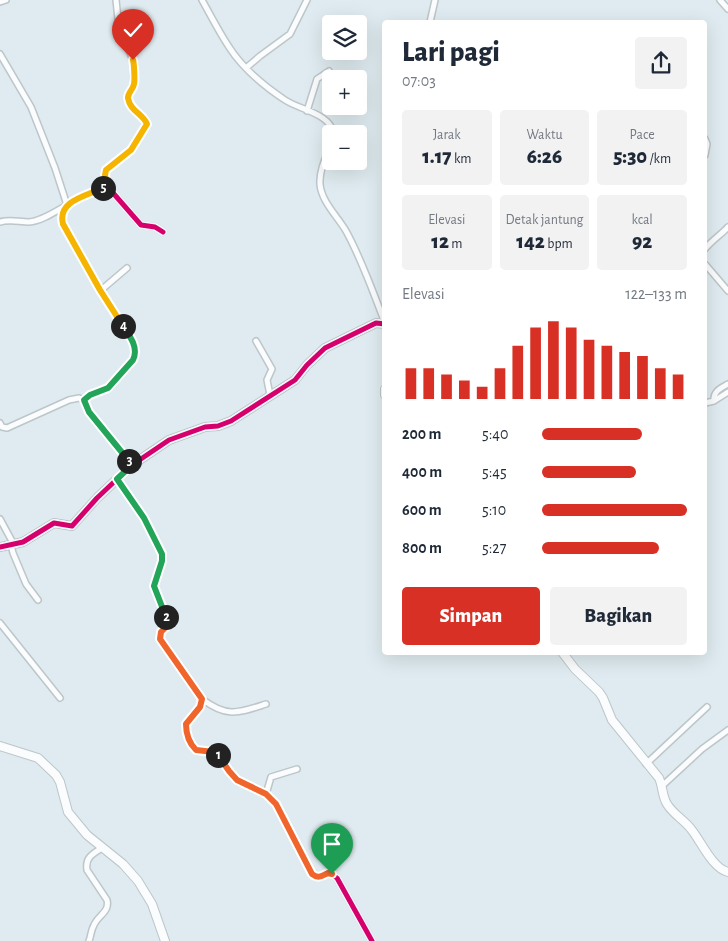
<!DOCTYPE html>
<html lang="id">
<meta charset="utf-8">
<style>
body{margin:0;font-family:"Alegreya Sans",sans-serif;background:#f2f2f3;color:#1f2937;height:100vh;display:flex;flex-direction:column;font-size:19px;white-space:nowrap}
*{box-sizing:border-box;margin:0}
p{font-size:16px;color:#747a83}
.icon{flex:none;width:28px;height:28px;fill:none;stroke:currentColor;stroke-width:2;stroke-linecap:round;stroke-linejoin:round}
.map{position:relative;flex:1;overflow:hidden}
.details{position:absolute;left:382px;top:20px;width:325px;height:635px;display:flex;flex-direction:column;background:#fff;border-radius:5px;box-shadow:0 5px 20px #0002}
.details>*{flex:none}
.controls{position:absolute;left:322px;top:15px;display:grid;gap:10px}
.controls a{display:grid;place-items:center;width:45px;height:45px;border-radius:5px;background:#fff;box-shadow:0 5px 20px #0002;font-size:25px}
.pin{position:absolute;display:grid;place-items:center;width:42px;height:42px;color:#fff;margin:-51px -21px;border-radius:50% 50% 50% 0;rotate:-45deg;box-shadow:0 0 5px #0007}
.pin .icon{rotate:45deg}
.km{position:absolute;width:25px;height:25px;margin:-12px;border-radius:50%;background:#222;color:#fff;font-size:14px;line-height:25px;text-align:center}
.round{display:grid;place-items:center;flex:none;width:52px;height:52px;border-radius:5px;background:#f2f2f3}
.head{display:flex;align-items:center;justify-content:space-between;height:85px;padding:0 20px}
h1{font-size:28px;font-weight:800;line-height:38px}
.metrics{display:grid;grid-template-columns:repeat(3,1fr);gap:8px;height:85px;padding:5px 20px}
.metrics div{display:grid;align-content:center;border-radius:5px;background:#f2f2f3;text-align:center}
.metrics b{font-size:21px;font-weight:800}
.metrics small{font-size:14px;font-weight:400}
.metrics p{font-size:14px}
.chart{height:140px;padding:10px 20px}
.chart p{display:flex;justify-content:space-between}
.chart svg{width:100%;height:90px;margin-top:5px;stroke:#d93025;stroke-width:6}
.action{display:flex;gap:10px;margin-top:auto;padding:10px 20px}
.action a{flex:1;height:58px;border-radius:5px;background:#d93025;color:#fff;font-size:20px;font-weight:800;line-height:58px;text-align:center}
.action a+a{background:#f2f2f3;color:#1f2937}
ul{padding:0 20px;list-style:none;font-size:16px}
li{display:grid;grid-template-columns:80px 60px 1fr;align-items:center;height:38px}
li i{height:12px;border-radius:6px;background:#d93025}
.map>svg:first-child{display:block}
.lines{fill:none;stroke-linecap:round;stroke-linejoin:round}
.street-casing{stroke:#bdc6c9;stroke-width:8}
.secondary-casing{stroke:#bdc6c9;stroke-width:10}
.street{stroke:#fafcfd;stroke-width:5}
.secondary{stroke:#fafcfd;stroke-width:8}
.cycleway-casing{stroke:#f0f8fc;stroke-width:8}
.cycleway{stroke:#d6006c;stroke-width:5}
.split-1-casing{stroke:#fff;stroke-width:10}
.split-2-casing{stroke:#fff;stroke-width:10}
.split-3-casing{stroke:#fff;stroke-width:10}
.split-4-casing{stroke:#fff;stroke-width:10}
.split-5-casing{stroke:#fff;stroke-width:10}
.split-6-casing{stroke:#fff;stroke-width:10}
.split-1{stroke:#f0652b;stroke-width:6}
.split-2{stroke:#f0652b;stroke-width:6}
.split-3{stroke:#22a559;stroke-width:6}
.split-4{stroke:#22a559;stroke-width:6}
.split-5{stroke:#f5b400;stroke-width:6}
.split-6{stroke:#f5b400;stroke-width:6}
</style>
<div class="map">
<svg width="728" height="941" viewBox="0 0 728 941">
<rect width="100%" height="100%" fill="#dfebf0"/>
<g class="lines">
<g class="street-casing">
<path id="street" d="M202,0c9,16 17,32 27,47 14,22 35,39 56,53 15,10 45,13 49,34
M720,0l8,9
M0,2l6,-2
M430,22l5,-22
M0,54l31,53 24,61 12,37c-11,6 -25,16 -38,17 -10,0 -19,-3 -29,0
M246,68l14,-12 30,-22 17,-34
M307,111l10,-32 12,-8
M705,139l2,5 -2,11
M331,144c-5,13 -12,27 -11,40 1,17 18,33 26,47 16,29 27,61 39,92
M107,186l-2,-11 1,-4 25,-21 16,-26 -1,-4 -14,-12 -4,-8 1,-7 5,-10 -1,-7 2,-11 -7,-17 -2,-13 -8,-16 -2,-19
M705,249c7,-9 16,-14 23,-22
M705,264l23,27
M100,291l27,-23
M256,341l16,28 -5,11 3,15
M714,401c-1,-10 7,-13 14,-17
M705,403l9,-2 14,-9
M0,423l2,4 5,1 62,-28 10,-2 5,2
M132,465l-43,-53 -5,-12c6,-8 17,-6 25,-12 9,-7 17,-19 24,-28l3,-9 -3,-9 -33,-51 -37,-67 -1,-10 5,-9 40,-19 34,39 14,2 8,5
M117,479l27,39 17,36 1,7 -8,25 13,35v5l-7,9v4l42,60 -2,8 -13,17c-1,10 2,19 9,25l18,3 6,4 9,15 8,10 33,16 14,19 28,58c6,5 10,2 17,-1l8,5 35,63
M0,519l13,24 -1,6 1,4 13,31 12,16
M0,623l60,75
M202,699c25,19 36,14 64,5
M646,764l61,-57
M662,786l40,-37 26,-19
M266,794l5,-17 26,-8
M89,941c2,-5 2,-11 5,-16 4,-10 16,-13 13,-25l-20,-30c-2,-12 5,-16 15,-22"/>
</g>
<g class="secondary-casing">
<path id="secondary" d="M385,389v6
M0,547l23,-5 31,-19 18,3 25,-28 35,-33 37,-25 36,-13 13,-1 13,-5 64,-41 12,-15 18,-17 51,-25 9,1
M562,652l13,17 24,23 4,6 9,22 47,58c4,9 3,18 8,26 6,10 17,16 24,25 10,12 21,39 37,43
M0,746l38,12 18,17 4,7 8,30 19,23 36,29 15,17 14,23 13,37"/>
</g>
<use href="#street" class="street"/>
<use href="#secondary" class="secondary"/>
<g class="cycleway-casing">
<path id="cycleway" d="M132,465l-43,-53 -5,-12c6,-8 17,-6 25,-12 9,-7 17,-19 24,-28l3,-9 -3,-9 -33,-51 -37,-67 -1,-10 5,-9 40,-19 34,39 14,2 8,5
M117,479l27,39 17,36 1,7 -8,25 13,35v5l-7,9v4l42,60 -2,8 -13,17c-1,10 2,19 9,25l18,3 6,4 9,15 8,10 33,16 14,19 28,58c6,5 10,2 17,-1l8,5 35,63
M0,547l23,-5 31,-19 18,3 25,-28 35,-33 37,-25 36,-13 13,-1 13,-5 64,-41 12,-15 18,-17 51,-25 9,1"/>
</g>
<use href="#cycleway" class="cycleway"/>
</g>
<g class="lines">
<g class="split-1-casing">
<path id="split-1" d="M218,755l11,16 8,9 29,14 10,10 36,70c6,5 10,2 16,-1l4,1"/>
</g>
<g class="split-2-casing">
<path id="split-2" d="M166,617l1,9 -6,6 -1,7 42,60 -2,8 -14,17c0,10 3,19 10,26l18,2 4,3"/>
</g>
<g class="split-3-casing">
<path id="split-3" d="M129,461l3,4 -15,14 27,39 18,36v7l-8,25 12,31"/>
</g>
<g class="split-4-casing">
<path id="split-4" d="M123,326c7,10 16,22 10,34l-25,28 -18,7 -6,5 5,12 40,49"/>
</g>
<g class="split-5-casing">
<path id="split-5" d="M103,188c-17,8 -46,13 -40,36l37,66 23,36"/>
</g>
<g class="split-6-casing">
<path id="split-6" d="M103,188l4,-2 -2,-11 1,-5 25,-20 16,-26c-4,-10 -17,-13 -19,-26 0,-6 5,-8 6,-14 1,-4 0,-21 -1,-24"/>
</g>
<use href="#split-1" class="split-1"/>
<use href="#split-2" class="split-2"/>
<use href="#split-3" class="split-3"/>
<use href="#split-4" class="split-4"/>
<use href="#split-5" class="split-5"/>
<use href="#split-6" class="split-6"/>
</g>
</svg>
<div class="controls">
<a><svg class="icon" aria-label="layers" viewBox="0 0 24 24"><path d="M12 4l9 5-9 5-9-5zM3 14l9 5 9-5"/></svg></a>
<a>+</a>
<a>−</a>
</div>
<div class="pin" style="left:332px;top:874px;background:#1e9e55"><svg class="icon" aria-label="arrive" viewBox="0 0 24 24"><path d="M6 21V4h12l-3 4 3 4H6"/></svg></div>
<div class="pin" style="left:133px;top:60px;background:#d93025"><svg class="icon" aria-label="check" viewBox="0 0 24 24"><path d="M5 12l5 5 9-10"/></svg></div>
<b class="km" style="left:218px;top:755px">1</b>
<b class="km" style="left:166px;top:617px">2</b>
<b class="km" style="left:129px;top:461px">3</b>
<b class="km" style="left:123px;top:326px">4</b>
<b class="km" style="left:103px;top:188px">5</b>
<section class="details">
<div class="head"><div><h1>Lari pagi</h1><p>07:03</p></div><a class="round"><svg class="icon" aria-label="share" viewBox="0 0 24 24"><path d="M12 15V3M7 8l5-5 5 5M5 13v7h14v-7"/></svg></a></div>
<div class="metrics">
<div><p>Jarak</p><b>1.17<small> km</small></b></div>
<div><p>Waktu</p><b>6:26</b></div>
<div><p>Pace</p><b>5:30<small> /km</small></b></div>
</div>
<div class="metrics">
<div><p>Elevasi</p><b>12<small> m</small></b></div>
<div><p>Detak jantung</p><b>142<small> bpm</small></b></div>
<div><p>kcal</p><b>92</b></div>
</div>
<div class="chart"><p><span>Elevasi</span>122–133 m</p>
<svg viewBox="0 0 160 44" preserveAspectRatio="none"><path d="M5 44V29M15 44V29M25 44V32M35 44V35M45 44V38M55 44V29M65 44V18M75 44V9M85 44V6M95 44V9M105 44V15M115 44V18M125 44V21M135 44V23M145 44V29M155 44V32"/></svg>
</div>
<ul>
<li><b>200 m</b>5:40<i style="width:69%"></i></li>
<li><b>400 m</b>5:45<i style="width:65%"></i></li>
<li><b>600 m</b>5:10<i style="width:100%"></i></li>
<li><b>800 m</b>5:27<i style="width:81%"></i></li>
</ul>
<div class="action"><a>Simpan</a><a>Bagikan</a></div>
</section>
</div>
